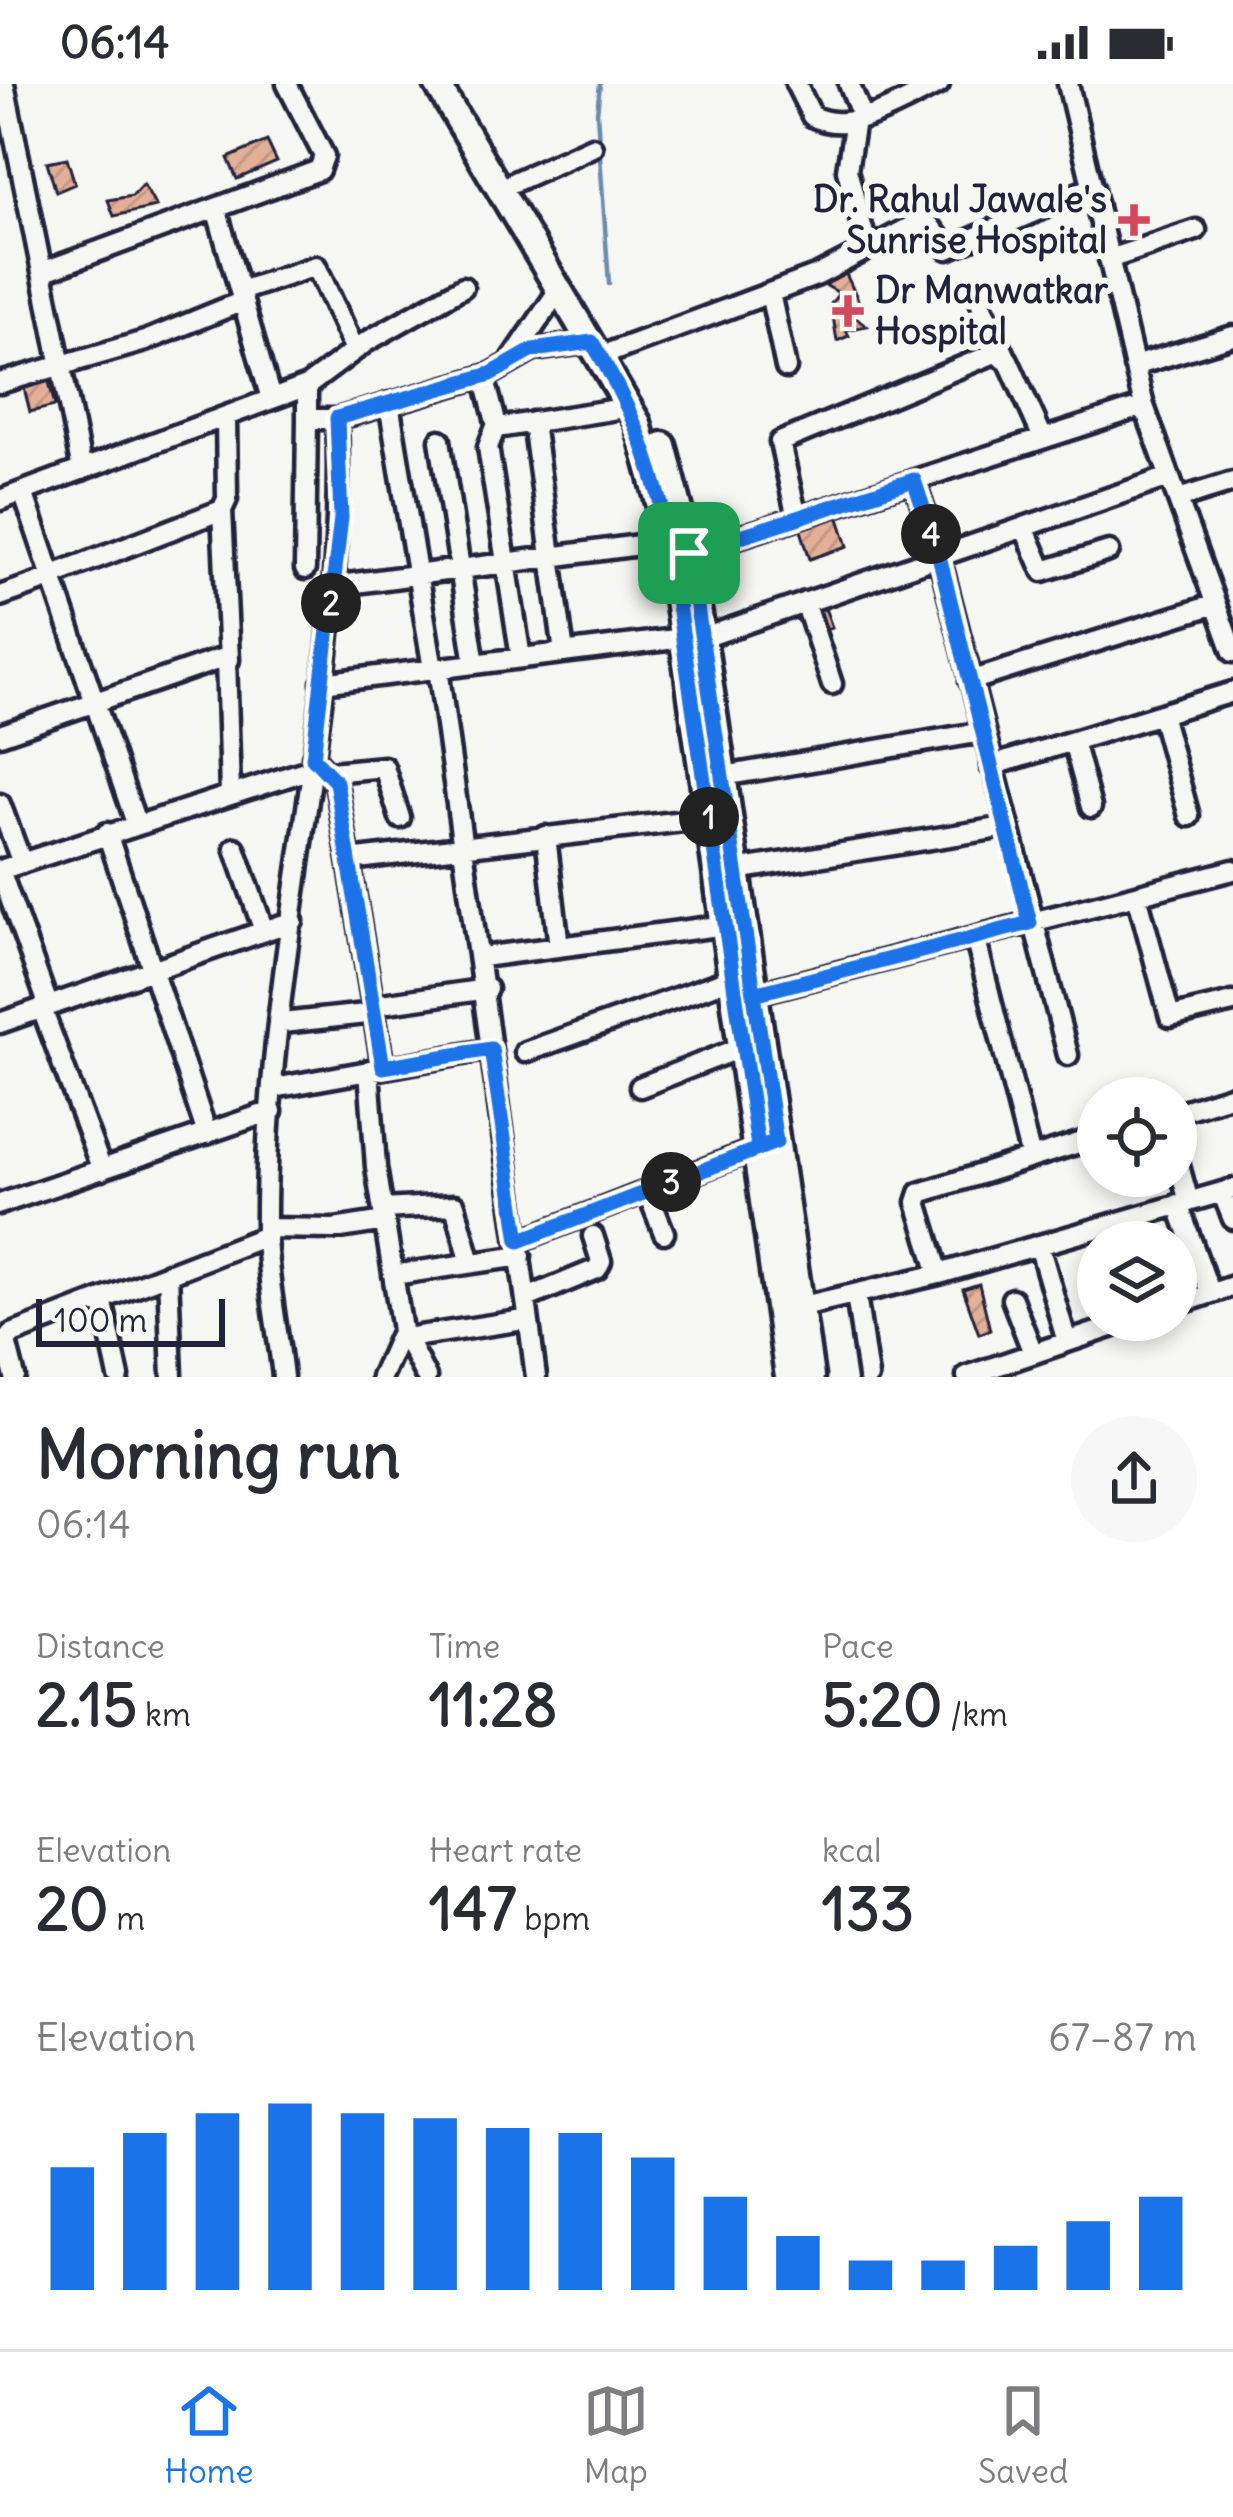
<!DOCTYPE html>
<meta charset="utf-8">
<style>
body{margin:0;font-family:Delius,sans-serif;background:#f7f7f7;color:#2b2b33;height:100vh;display:flex;flex-direction:column;font-size:45px;white-space:nowrap}
*{box-sizing:border-box;margin:0}
p{font-size:39px;color:#7c7c81}
.icon{flex:none;width:66px;height:66px;fill:none;stroke:currentColor;stroke-width:2;stroke-linecap:round;stroke-linejoin:round}
.map{position:relative;height:1293px;overflow:hidden}
.drawer{display:flex;flex-direction:column;background:#fff;flex:1}
.drawer>*{flex:none}
.controls{position:absolute;left:1077px;top:993px;display:grid;gap:24px}
.controls a{display:grid;place-items:center;width:120px;height:120px;border-radius:50%;background:#fff;box-shadow:0 6px 18px #0003;font-size:60px}
.scale{position:absolute;left:36px;bottom:30px;width:189px;box-sizing:border-box;padding-left:12px;border:6px solid #22223b;border-top:0;font-size:33px;line-height:42px;white-space:nowrap;color:#22223b;-webkit-text-stroke:9px #f6f6f2;paint-order:stroke}
.pin{position:absolute;display:grid;place-items:center;width:102px;height:102px;color:#fff;margin:-51px;border-radius:24px;box-shadow:0 6px 18px #0006}
.km{position:absolute;width:60px;height:60px;margin:-30px;border-radius:50%;background:#222;color:#fff;font-size:33px;line-height:60px;text-align:center}
.round{display:grid;place-items:center;flex:none;width:126px;height:126px;border-radius:63px;background:#f7f7f7}
.summary{display:flex;align-items:center;justify-content:space-between;height:204px;padding:0 36px}
h1{font-size:66px;font-weight:700;line-height:90px}
.figures{display:grid;grid-template-columns:repeat(3,1fr);gap:18px;height:204px;padding:12px 36px}
.figures div{display:grid;align-content:center}
.figures b{font-size:60px;font-weight:700}
.figures small{font-size:33px;font-weight:400}
.figures p{font-size:33px}
.chart{height:336px;padding:24px 36px}
.chart p{display:flex;justify-content:space-between}
.chart svg{width:100%;height:216px;margin-top:12px;stroke:#1a73e8;stroke-width:6}
.status{display:flex;justify-content:space-between;align-items:center;height:84px;padding:0 60px;background:#fff;direction:ltr}
.status svg{height:33px;fill:currentColor}
.dock{display:flex;justify-content:space-around;align-items:center;height:168px;border-top:3px solid #e1e1e2;background:#fff;font-size:33px;color:#7c7c81}
.dock a{display:grid;justify-items:center;gap:6px}
.dock .selected{color:#1a73e8}
.map>svg:first-child{display:block}
.lines{fill:none;stroke-linecap:round;stroke-linejoin:round}
.stream{stroke:#6d8aae;stroke-width:4.5}
.building{fill:url(#building-hatch);stroke:#22223b;stroke-width:3}
.minor-casing{stroke:#22223b;stroke-width:27}
.major-casing{stroke:#22223b;stroke-width:33}
.minor{stroke:#f6f6f2;stroke-width:18}
.major{stroke:#f6f6f2;stroke-width:24}
.route-casing{stroke:#fff;stroke-width:24}
.route{stroke:#1a73e8;stroke-width:15}
.poi-dot{fill:#d1495b;stroke:#f6f6f2;stroke-width:4.5}
.labels{text-anchor:middle;dominant-baseline:central;stroke-width:12;stroke-linejoin:round;paint-order:stroke}
.poi-label{font-size:36px;font-weight:bold;fill:#22223b;stroke:#f6f6f2;text-anchor:end}
</style>
<div class="status"><b>06:14</b><svg viewBox="0 0 49 12"><path d="M0 12V9h3v3zM5 12V6h3v6zM10 12V3h3v9zM15 12V0h3v12zM26 1h20v11H26zM47 4h2v5h-2z"/></svg></div>
<div class="map">
<svg width="1233" height="1293" viewBox="0 0 1233 1293">
<defs>
<pattern id="building-hatch" width="6" height="6" patternUnits="userSpaceOnUse" patternTransform="scale(3)"><rect width="6" height="6" fill="#e4af97"/><path d="M-1 1l2-2M0 6l6-6M5 7l2-2" fill="none" stroke="#c39683"/></pattern>
</defs>
<rect width="100%" height="100%" fill="#f6f6f2"/>
<filter id="ink" filterUnits="userSpaceOnUse"><feTurbulence type="fractalNoise" baseFrequency=".00833" numOctaves="2"/><feDisplacementMap in="SourceGraphic" scale="24" xChannelSelector="R" yChannelSelector="G"/><feConvolveMatrix kernelMatrix="1 2 1 2 8 2 1 2 1" color-interpolation-filters="sRGB"/></filter>
<g filter="url(#ink)">
<g class="lines">
<path class="stream" d="M600,0l-3,29 12,171"/>
</g>
<path class="building" d="M267,57l10,21 -40,17 -9,-21z
M67,74l8,26 -19,8 -9,-30z
M143,100l13,23 -42,9 -6,-16 24,-4z
M844,186l19,40 -10,5 14,11 -21,4 3,6 -12,5 -6,-37 8,-11 -14,-8z
M47,290l8,32 -25,6 -8,-32z
M837,428l11,34 -38,13 -11,-35z
M823,519l9,24 -11,4 -9,-23z
M979,1200l11,46 -11,4 -16,-45z"/>
<g class="lines">
<g class="minor-casing">
<path id="minor" d="M4,0l78,386
M796,0l16,32c39,21 92,-16 127,-32
M849,0l14,34
M1068,0l76,322 89,246
M855,36l-8,50 21,79
M514,98l78,-35
M216,124l55,191
M1109,175l87,-29
M42,188l277,-102 5,-14 -37,-72
M240,207l76,-25 39,84
M770,209l16,75
M981,220l24,51
M614,267l204,-76 100,-52 9,-1 21,27 145,-62
M512,275l48,-71
M1134,282l99,-30
M484,292l12,46 7,5 127,-20
M0,299l145,-42 98,-40
M307,302l59,-44 97,-55
M389,319l44,266
M533,338l31,231
M497,340l-9,23 33,211
M440,356l35,224
M914,396l25,76 129,499
M23,408l113,331
M1178,415l55,-17
M0,416l307,-114v33h30
M222,426l7,150
M797,434l-17,-76 215,-89 13,7 35,78
M1024,443l19,44 66,-20
M689,469l455,-147
M305,485l2,-150
M53,491l169,-65 5,-11 -1,-83
M333,502l336,-45
M0,512l54,-19
M805,518l27,82
M703,554l466,-161
M438,584l53,381
M970,597l246,-77
M322,599l361,-45
M1161,630l28,102
M0,651l226,-78 4,137
M1073,657l18,66
M313,673l23,25 47,285
M991,682l242,-74
M331,688l53,-5 16,51
M723,692l260,-44
M0,720l22,59
M107,749l100,301
M546,752l13,111
M235,764l29,83
M349,776l360,-42
M736,786l270,-43
M1137,811l33,122 63,-15
M975,853l56,221
M482,873l244,-32
M754,910l479,-124
M374,921l113,-16
M49,923l-49,-137 311,-101
M42,925l60,161
M0,939l293,-102
M282,939l93,-10
M525,968l210,-75
M369,986l7,97 26,163 24,47
M640,1003l105,-41
M274,1004l217,-39 37,266 -4,5 -118,18
M1176,1029l57,-18
M1176,1071l13,47
M647,1107l17,42
M1222,1108l11,27
M0,1120l272,-93
M1178,1120l32,89
M383,1125l72,-4 16,58
M266,1144l68,1 51,-8
M519,1157l247,-96
M1039,1161l28,97
M168,1189l4,104
M939,1190l-22,-72 3,-9 178,-56
M393,1191l128,-19
M856,1210l12,83
M527,1214l70,-29 4,-8 -8,-25
M102,1215l17,78
M1012,1215l21,54
M1176,1221l57,-19
M790,1225l149,-35 294,-85
M528,1231l8,62
M967,1292l165,-56
M15,1293l-9,-35 6,-8 254,-98
M283,1293c-5,-47 -16,-97 -17,-144 -3,-273 82,-542 71,-814l154,-45 42,-24 59,-8
M381,1293l21,-47"/>
</g>
<g class="major-casing">
<path id="major" d="M437,0l201,339 31,118 119,836
M663,361l19,73 21,120 108,739"/>
</g>
<use href="#minor" class="minor"/>
<use href="#major" class="major"/>
</g>
</g>
<g class="lines" filter="url(#ink)">
<g class="route-casing">
<path id="route" d="M689,469l87,589 -18,5 -92,-623c-17,-72 -36,-119 -74,-182l-59,8 -42,24 -154,44 4,100 -28,240 23,24 47,285 108,-18 28,192 257,-99 -22,-148 276,-71 -91,-367 -25,-76 -225,73"/>
</g>
<use href="#route" class="route"/>
</g>
<g class="poi-dot">
<path d="M1128 118h12v12h12v12h-12v12h-12v-12h-12v-12h12z"/>
<path d="M842 209h12v12h12v12h-12v12h-12v-12h-12v-12h12z"/>
</g>
<g class="labels">
<g class="poi-label">
<text x="1107" y="115">Dr. Rahul Jawale's<tspan x="1107" dy="41">Sunrise Hospital</tspan></text>
<text x="875" y="206" text-anchor="start">Dr Manwatkar<tspan x="875" dy="41">Hospital</tspan></text>
</g>
</g>
</svg>
<div class="controls">
<a><svg class="icon" aria-label="locate" viewBox="0 0 24 24"><circle cx="12" cy="12" r="6"/><path d="M12 2v4M12 18v4M2 12h4M18 12h4"/></svg></a>
<a><svg class="icon" aria-label="layers" viewBox="0 0 24 24"><path d="M12 4l9 5-9 5-9-5zM3 14l9 5 9-5"/></svg></a>
</div>
<div class="scale">100 m</div>
<div class="pin" style="left:689px;top:469px;background:#1e9e55"><svg class="icon" aria-label="arrive" viewBox="0 0 24 24"><path d="M6 21V4h12l-3 4 3 4H6"/></svg></div>
<b class="km" style="left:709px;top:733px">1</b>
<b class="km" style="left:331px;top:519px">2</b>
<b class="km" style="left:671px;top:1098px">3</b>
<b class="km" style="left:931px;top:450px">4</b>
</div>
<section class="drawer">
<div class="summary"><div><h1>Morning run</h1><p>06:14</p></div><a class="round"><svg class="icon" aria-label="share" viewBox="0 0 24 24"><path d="M12 15V3M7 8l5-5 5 5M5 13v7h14v-7"/></svg></a></div>
<div class="figures">
<div><p>Distance</p><b>2.15<small> km</small></b></div>
<div><p>Time</p><b>11:28</b></div>
<div><p>Pace</p><b>5:20<small> /km</small></b></div>
</div>
<div class="figures">
<div><p>Elevation</p><b>20<small> m</small></b></div>
<div><p>Heart rate</p><b>147<small> bpm</small></b></div>
<div><p>kcal</p><b>133</b></div>
</div>
<div class="chart"><p><span>Elevation</span>67–87 m</p>
<svg viewBox="0 0 160 44" preserveAspectRatio="none"><path d="M5 44V19M15 44V12M25 44V8M35 44V6M45 44V8M55 44V9M65 44V11M75 44V12M85 44V17M95 44V25M105 44V33M115 44V38M125 44V38M135 44V35M145 44V30M155 44V25"/></svg>
</div>
</section>
<nav class="dock">
<a class="selected"><svg class="icon" aria-label="home" viewBox="0 0 24 24"><path d="M3 11l9-7 9 7M6 9v11h12V9"/></svg>Home</a>
<a><svg class="icon" aria-label="map" viewBox="0 0 24 24"><path d="M3 6l6-2 6 2 6-2v14l-6 2-6-2-6 2zM9 4v14M15 6v14"/></svg>Map</a>
<a><svg class="icon" aria-label="saved" viewBox="0 0 24 24"><path d="M7 4h10v16l-5-4-5 4z"/></svg>Saved</a>
</nav>
